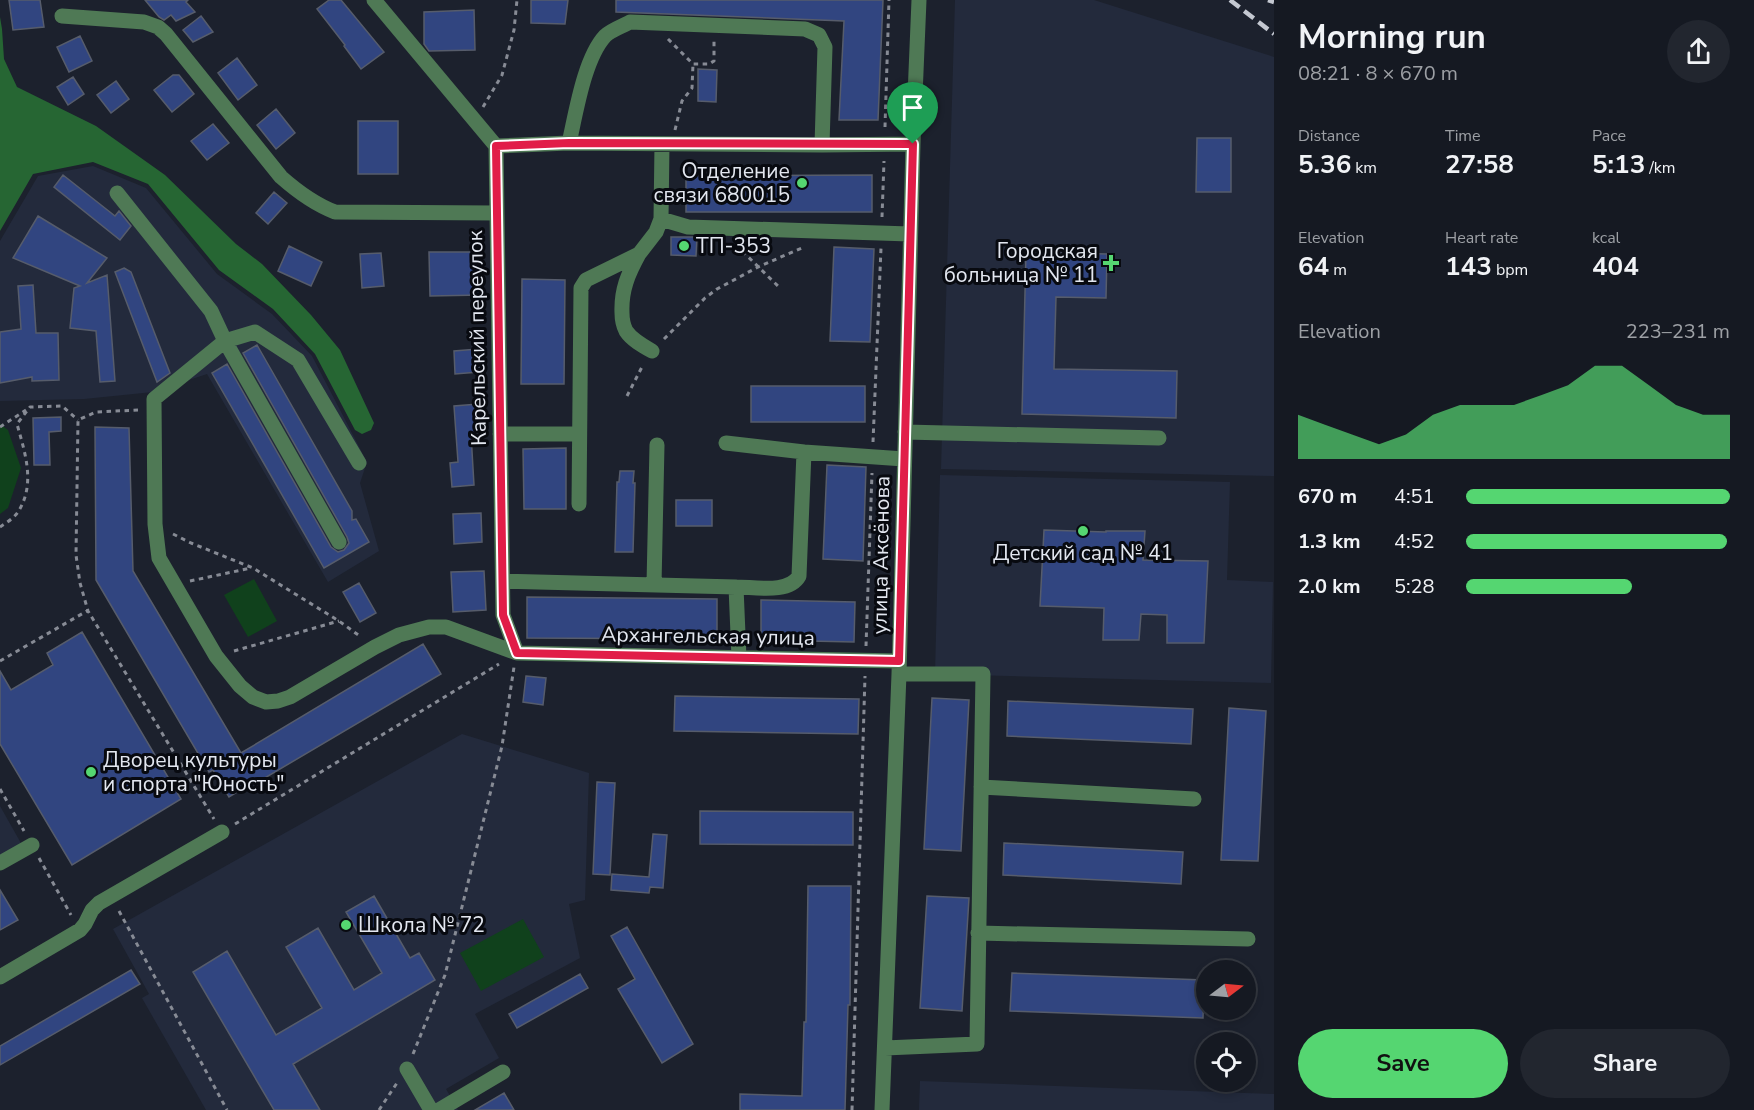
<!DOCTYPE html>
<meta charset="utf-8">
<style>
body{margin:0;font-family:"Nunito Sans",sans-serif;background:#22262f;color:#f1f3f6;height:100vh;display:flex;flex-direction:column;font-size:22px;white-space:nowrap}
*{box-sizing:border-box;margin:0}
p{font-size:20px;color:#9da0a5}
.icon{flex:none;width:33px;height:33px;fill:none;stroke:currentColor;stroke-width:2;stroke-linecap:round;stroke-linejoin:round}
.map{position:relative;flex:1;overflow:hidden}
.side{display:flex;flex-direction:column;background:#151922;width:480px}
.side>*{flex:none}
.needle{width:39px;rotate:74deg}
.tools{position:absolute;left:1196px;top:960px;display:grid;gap:12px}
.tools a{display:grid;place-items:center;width:60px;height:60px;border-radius:50%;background:#151922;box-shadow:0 3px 9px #0003,0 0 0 2px #343840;font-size:30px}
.pin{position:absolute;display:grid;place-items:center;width:51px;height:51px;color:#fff;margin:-62px -26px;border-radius:50% 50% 50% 0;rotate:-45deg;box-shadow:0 0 6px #0007}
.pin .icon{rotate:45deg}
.round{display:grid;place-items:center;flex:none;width:63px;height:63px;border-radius:32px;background:#22262f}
.summary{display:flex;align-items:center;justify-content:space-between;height:102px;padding:0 24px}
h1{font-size:33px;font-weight:700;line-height:45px}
.figures{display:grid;grid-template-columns:repeat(3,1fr);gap:9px;height:102px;padding:6px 24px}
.figures div{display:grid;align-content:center}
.figures b{font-size:26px;font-weight:700}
.figures small{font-size:16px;font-weight:400}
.figures p{font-size:16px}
.chart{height:168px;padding:12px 24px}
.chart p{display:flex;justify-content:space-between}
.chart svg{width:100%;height:108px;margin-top:6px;fill:#55d671;opacity:.7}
.button{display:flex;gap:12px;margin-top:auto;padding:12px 24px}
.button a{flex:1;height:69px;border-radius:36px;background:#55d671;color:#111;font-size:24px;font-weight:700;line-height:69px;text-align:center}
.button a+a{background:#22262f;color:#f1f3f6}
ul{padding:0 24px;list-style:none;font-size:20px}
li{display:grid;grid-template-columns:96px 72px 1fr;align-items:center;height:45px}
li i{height:15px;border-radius:8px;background:#55d671}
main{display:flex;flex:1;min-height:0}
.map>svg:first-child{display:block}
.built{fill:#232a3c}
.green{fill:#10411c}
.forest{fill:#266633}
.building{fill:#314580;stroke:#565c6b;stroke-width:1.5}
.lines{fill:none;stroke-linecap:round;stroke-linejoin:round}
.path{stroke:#878b95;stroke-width:3;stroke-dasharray:4.5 4.5;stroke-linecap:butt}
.minor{stroke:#4f7955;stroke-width:15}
.rail{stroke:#c4c8d1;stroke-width:4.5;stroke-dasharray:12 6;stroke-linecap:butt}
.route-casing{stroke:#fff;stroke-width:12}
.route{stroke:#e11d48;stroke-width:8}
.poi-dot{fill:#55d671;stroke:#080a10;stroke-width:2}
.labels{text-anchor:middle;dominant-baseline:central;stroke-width:6;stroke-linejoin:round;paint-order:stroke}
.poi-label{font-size:21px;fill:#e3e7f0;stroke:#080a10;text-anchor:start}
.street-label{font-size:21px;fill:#e3e7f0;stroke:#080a10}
</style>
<main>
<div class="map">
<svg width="1274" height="1110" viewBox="0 0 1274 1110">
<rect width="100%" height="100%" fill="#1c212d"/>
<path class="built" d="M955,0h139l180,57v419l-333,-7z
M93,166l53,22 71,86 55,40 40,42 55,106 -7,21 19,68 -51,31 -121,-208 -54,18 -69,7 -84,2v-160l38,-65z
M940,475l290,7 -3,98 46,2 -2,101 -336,-9z
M462,734l127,39 -4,127 -16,4 11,54 -105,56 24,44 -53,31 12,21h-252l-64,-112 7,-4 -36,-65z
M0,806l22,39 -22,13z
M920,1081l354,13v16h-355z"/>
<path class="green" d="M0,424l8,6 13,38 -13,40 -8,6z
M254,579l23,42 -29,16 -24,-42z
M523,919l21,38 -63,34 -21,-38z"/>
<path class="forest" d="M0,17l2,12 2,30 13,28 79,39 69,49 71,69 26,20 49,51 29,35 34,73 -3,7 -9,4 -7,-4 -40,-76 -42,-45 -54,-39 -71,-86 -55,-22 -60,12 -33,57z"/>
<path class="building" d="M9,0h31l4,27 -31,3z
M145,0h43l-2,2 9,10 -19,9 -5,-6 -7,5 -5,-3z
M329,0h12l43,52 -23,17 -17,-23 1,-1 -28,-36z
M531,0h37l-3,24 -34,-1z
M616,0h267l-5,120h-39l5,-99 -228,-9z
M474,10l1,40 -46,1 -5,-7v-32z
M201,16l12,16 -20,10 -10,-12z
M80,36l12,25 -23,11 -12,-25z
M237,58l20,27 -19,15 -20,-27z
M698,69l19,1 -1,32 -18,-1z
M173,75h6l15,19 -22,18 -18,-22z
M73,77l11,17 -16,11 -11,-18z
M116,81l13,18 -18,14 -14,-18z
M276,109l19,24 -19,16 -19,-24z
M358,121h40v53h-40z
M213,124l16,19 -22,17 -16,-19z
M1197,138h34v54h-35z
M63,175l52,41 4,-5 12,15 -11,14 -66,-53z
M872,175v37h-186v-36z
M274,192l13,11 -19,21 -12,-11z
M38,216l69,42 -20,25 20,-8 8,106 -15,1 -4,-51 -26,-3 4,-40 6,-2 -67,-28z
M671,237h26l-1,19 -25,-1z
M289,246l33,16 -11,24 -33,-15z
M834,247l40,2 -4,93 -40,-1z
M429,252h52v43l-51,1z
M1026,252l81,2 -1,44 -50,-1 -2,72 123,2 -1,47 -154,-4z
M381,253l3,33 -22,2 -2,-34z
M124,268l7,4 39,101 -13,9 -42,-110z
M522,279l43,1 -1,104h-43z
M33,285l3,48h22l1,47 -27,1v-4l-32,6v-51l21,-3 -3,-43z
M257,345l95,166v9l4,-1 13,23 -45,26 -112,-195 15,-9 104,183 7,5 6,-2 5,-7 -2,-6 -104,-184z
M478,349l1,23 -24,2 -1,-23z
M751,386h114v36h-114z
M478,404l2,30h-9l3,51 -22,2 -2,-24 8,-1 -4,-56z
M61,417v14l-12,1 1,33h-16l-1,-47z
M95,427l34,1 4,143 108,182 182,-109 18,30 -183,108 -1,-2 -28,17 -16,-27 -4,2 -113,-192z
M566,448v61h-42l-1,-60z
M827,465l39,2 -3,94 -40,-2z
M620,471h14l-1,12h2l-2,69h-18l2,-70h2z
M676,500h36v26h-36z
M481,513l1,29 -28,2 -1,-30z
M1044,530l62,2v-1h39l-2,29 65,1 -4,82h-37v-28l-26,-1 -2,26h-36l1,-32 -64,-2z
M484,571l2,39 -33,2 -2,-40z
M359,583l17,30 -16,9 -17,-30z
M527,597l190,2v40l-190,-1z
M761,600l94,2 -1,40 -93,-2z
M82,632l99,167 -109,66 -72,-121v-73l11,19 42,-25 -6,-12z
M526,676l20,2 -3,27 -20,-3z
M675,696l184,3 -1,35 -184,-3z
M932,698l37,2 -8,151 -37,-2z
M1008,701l185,8 -2,35 -184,-8z
M1229,708l37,3 -8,150 -37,-1z
M597,782l18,1 -5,92 -17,-1z
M700,811l153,1v33l-153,-1z
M653,834l14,1 -4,53 -13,-1 -1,6 -38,-3 1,-16 37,3z
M1004,843l179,9 -2,32 -178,-9z
M808,886h43l-1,119h-2l-3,105h-105v-16l62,2 2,-74h2z
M0,890l18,30 -18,10z
M374,896l36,62 9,-5 16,27 -142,84 27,46h-46l-81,-138 34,-21 49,84 46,-27 -36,-61 32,-19 36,62 28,-17 -36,-61z
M927,896l42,2 -7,113 -42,-3z
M627,927l66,117 -31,19 -44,-74 17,-10 -24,-43z
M131,970l9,14 -140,81v-19z
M1012,973l192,7 -1,38 -193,-7z
M580,974l8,14 -71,40 -8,-14z
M504,1093l10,17h-39z"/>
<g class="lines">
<path class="path" d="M668,39l25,25h16l5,-3v-21
M483,107l19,-32 12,-45 3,-30
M885,127l4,-127
M675,130l7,-29 10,-13 1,-24
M882,217l2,-56
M736,245l45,44
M664,339l41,-41 12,-9 41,-22 46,-20
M627,396l16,-31
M138,410l-42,2 -18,8 -2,135 4,28 8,28 126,208
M0,427l26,-17
M873,442l8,-194
M0,527c6,-4 14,-9 18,-15 18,-28 7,-59 -1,-88l13,-17 32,-1 16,14
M173,534l18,9 62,25 86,53 22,16
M190,581l61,-13
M866,646l6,-173
M234,651l105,-30
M0,661l87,-50
M0,789l24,42
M235,824l264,-160
M39,858l32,57
M119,911l108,199
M413,1054l32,-79 57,-229 12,-79
M379,1110l18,-27
M852,1110l13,-434"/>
<path class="minor" d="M374,0l122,146 7,469 14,38
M62,16l82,6 14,5 8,7 115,143c17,15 33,27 54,35l161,1
M569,143c7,-30 15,-84 36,-107 6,-6 18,-10 25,-14l175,7 14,6 6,12 -3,98 91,-1
M496,146l73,-3 253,2
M117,193l94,118 14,30 114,201
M661,219l27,8 222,7
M639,254c-11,20 -18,36 -17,59 0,6 1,12 4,18 6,9 17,15 26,20
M905,432l254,6
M500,434h79
M726,443l78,9
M359,463l-61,-103 -43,-28 -30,9 -71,58 1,125 4,34 57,98 24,30 13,11 13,5 12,-1 12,-4 85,-50 24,-12 30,-8h17l71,26 382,8
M579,504l2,-216 5,-8 53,-26 17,-22 5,-13 1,-75
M503,581l233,6 3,71
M654,585l3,-140
M736,587c19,0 53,7 63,-11l5,-124 100,7
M981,787l213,12
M0,863l32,-18
M978,933l270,6
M0,977l80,-47 5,-6 7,-14 7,-7 123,-71
M885,1048l92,-4 6,-370h-84
M407,1069l24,41
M439,1110l64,-38
M882,1110l17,-436 14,-530 6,-144"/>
<path class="rail" d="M1230,0l44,34
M1268,0l6,2"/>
</g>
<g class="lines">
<g class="route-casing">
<path id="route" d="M569,143l344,1 -14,517 -382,-8 -14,-38 -7,-469z"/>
</g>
<use href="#route" class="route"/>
</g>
<g class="poi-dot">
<circle cx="802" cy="183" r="6"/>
<circle cx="684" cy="246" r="6"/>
<path d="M1108 254h6v6h6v6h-6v6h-6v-6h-6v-6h6z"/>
<circle cx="1083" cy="531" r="6"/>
<circle cx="91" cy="772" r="6"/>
<circle cx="346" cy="925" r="6"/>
</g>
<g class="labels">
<g class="poi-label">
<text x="790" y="171" text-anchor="end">Отделение<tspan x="790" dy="24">связи 680015</tspan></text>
<text x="696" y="246">ТП-353</text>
<text x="1098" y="251" text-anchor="end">Городская<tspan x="1098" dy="24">больница № 11</tspan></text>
<text x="1083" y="553" text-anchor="middle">Детский сад № 41</text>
<text x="103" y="760">Дворец культуры<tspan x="103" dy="24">и спорта "Юность"</tspan></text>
<text x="358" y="925">Школа № 72</text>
</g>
<g class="street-label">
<text transform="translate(477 338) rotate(-91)">Карельский переулок</text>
<text transform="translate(881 555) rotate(-89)">улица Аксёнова</text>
<text transform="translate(708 636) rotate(1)">Архангельская улица</text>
</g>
</g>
</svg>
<div class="tools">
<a><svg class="needle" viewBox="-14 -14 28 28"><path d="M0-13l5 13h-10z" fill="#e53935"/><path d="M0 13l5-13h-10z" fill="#9da0a5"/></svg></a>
<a><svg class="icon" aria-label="locate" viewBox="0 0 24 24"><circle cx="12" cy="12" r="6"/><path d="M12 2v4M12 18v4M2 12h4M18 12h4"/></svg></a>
</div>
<div class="pin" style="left:913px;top:144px;background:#1e9e55"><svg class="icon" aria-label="arrive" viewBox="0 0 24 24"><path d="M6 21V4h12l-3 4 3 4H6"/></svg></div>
</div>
<section class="side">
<div class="summary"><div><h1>Morning run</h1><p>08:21 · 8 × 670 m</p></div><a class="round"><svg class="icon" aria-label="share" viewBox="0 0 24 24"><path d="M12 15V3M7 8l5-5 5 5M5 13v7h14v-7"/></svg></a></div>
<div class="figures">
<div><p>Distance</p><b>5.36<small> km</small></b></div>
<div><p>Time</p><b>27:58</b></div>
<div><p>Pace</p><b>5:13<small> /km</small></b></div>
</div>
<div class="figures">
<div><p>Elevation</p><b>64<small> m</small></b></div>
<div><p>Heart rate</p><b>143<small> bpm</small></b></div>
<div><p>kcal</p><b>404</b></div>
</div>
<div class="chart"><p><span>Elevation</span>223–231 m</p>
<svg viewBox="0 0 160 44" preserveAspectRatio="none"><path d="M0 44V26L10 30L20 34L30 38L40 34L50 26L60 22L70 22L80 22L90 18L100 14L110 6L120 6L130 14L140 22L150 26L160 26V44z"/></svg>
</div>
<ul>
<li><b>670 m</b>4:51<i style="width:100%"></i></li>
<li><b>1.3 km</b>4:52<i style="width:99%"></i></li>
<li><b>2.0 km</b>5:28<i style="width:63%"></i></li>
</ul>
<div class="button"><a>Save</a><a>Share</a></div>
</section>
</main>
